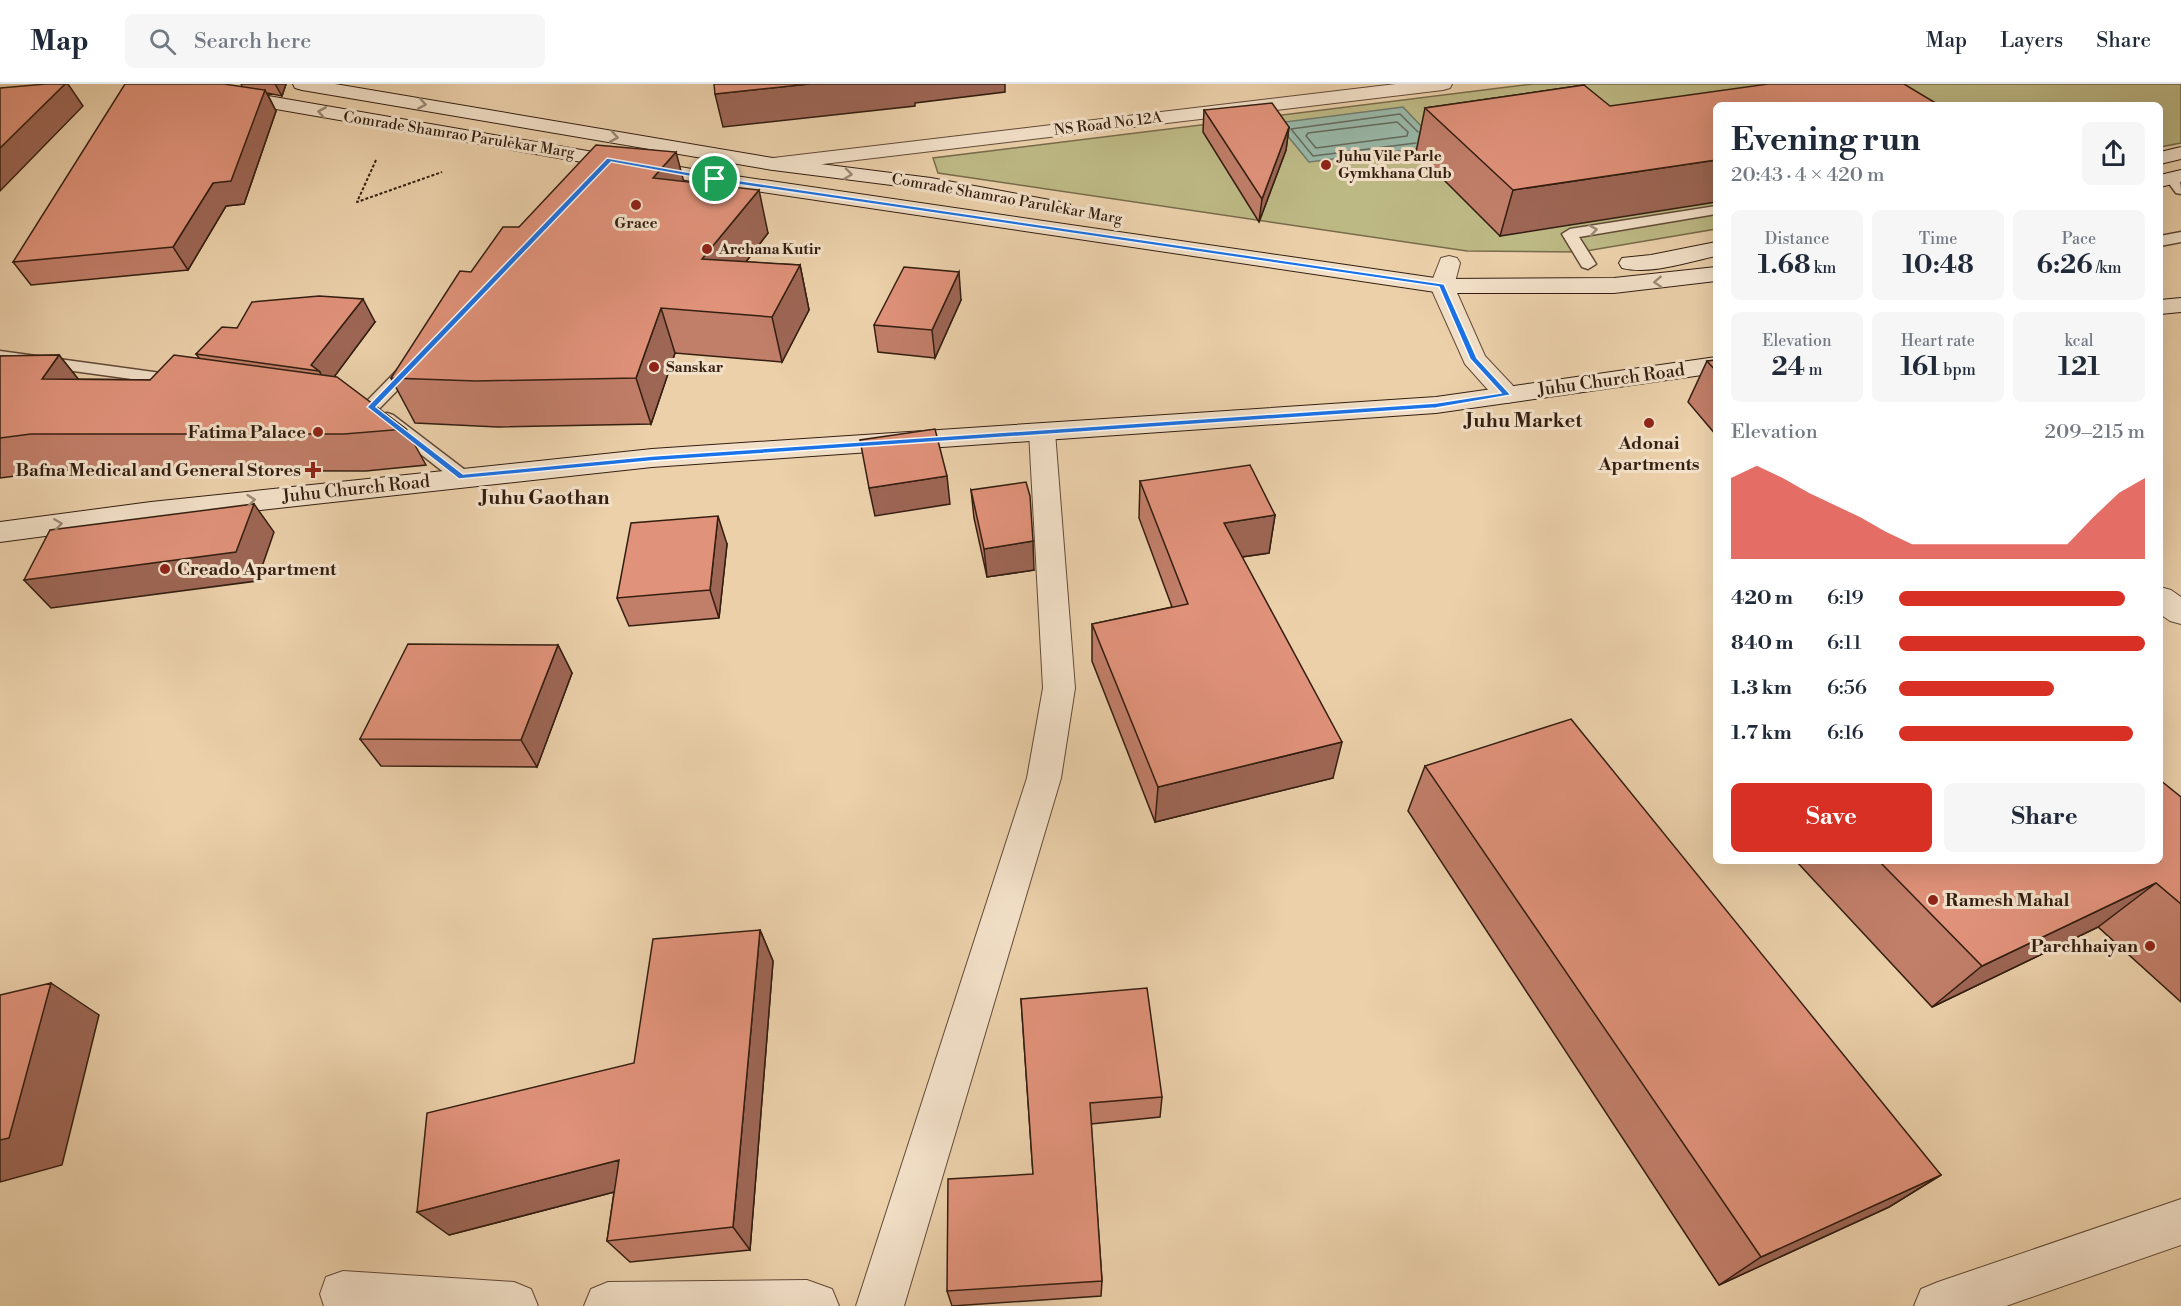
<!DOCTYPE html>
<meta charset="utf-8">
<style>
body{margin:0;font-family:"Libre Bodoni",serif;background:#f6f6f7;color:#1f2937;height:100vh;display:flex;flex-direction:column;font-size:22px;white-space:nowrap}
*{box-sizing:border-box;margin:0}
p{font-size:20px;color:#747a83}
.icon{flex:none;width:33px;height:33px;fill:none;stroke:currentColor;stroke-width:2;stroke-linecap:round;stroke-linejoin:round}
.map{position:relative;flex:1;overflow:hidden}
.drawer{position:absolute;left:1713px;top:18px;width:450px;height:762px;display:flex;flex-direction:column;background:#fff;border-radius:9px;box-shadow:0 6px 24px #0002}
.drawer>*{flex:none}
.pin{position:absolute;display:grid;place-items:center;width:51px;height:51px;color:#fff;margin:-26px;border:3px solid #fff;border-radius:50%;box-shadow:0 2px 6px #0007}
.round{display:grid;place-items:center;flex:none;width:63px;height:63px;border-radius:9px;background:#f6f6f7}
.summary{display:flex;align-items:center;justify-content:space-between;height:102px;padding:0 18px}
h1{font-size:33px;font-weight:700;line-height:45px}
.stats{display:grid;grid-template-columns:repeat(3,1fr);gap:9px;height:102px;padding:6px 18px}
.stats div{display:grid;align-content:center;border-radius:9px;background:#f6f6f7;text-align:center}
.stats b{font-size:26px;font-weight:700}
.stats small{font-size:16px;font-weight:400}
.stats p{font-size:16px}
.chart{height:168px;padding:12px 18px}
.chart p{display:flex;justify-content:space-between}
.chart svg{width:100%;height:108px;margin-top:6px;fill:#d93025;opacity:.7}
.primary-button{display:flex;gap:12px;margin-top:auto;padding:12px 18px}
.primary-button a{flex:1;height:69px;border-radius:9px;background:#d93025;color:#fff;font-size:24px;font-weight:700;line-height:69px;text-align:center}
.primary-button a+a{background:#f6f6f7;color:#1f2937}
ul{padding:0 18px;list-style:none;font-size:20px}
li{display:grid;grid-template-columns:96px 72px 1fr;align-items:center;height:45px}
li i{height:15px;border-radius:8px;background:#d93025}
header{display:flex;align-items:center;gap:36px;box-sizing:border-box;height:84px;padding:0 30px;background:#fff;border-bottom:2px solid #e0e1e3}
header strong{font-size:28px}
nav{display:flex;gap:33px;margin-inline-start:auto;font-size:21px}
.search{width:420px;height:54px;background:#f6f6f7;display:flex;align-items:center;gap:15px;box-sizing:border-box;padding:0 21px;border-radius:9px;color:#747a83;font-size:22px}
.map>svg:first-child{display:block}
.green{fill:#bdb985;stroke:#786c4b;stroke-width:1.5}
.water{fill:#98b7a7;stroke:#707a6b;stroke-width:1.5}
.lines{fill:none;stroke-linecap:round;stroke-linejoin:round}
.shore{stroke:#666a5c;stroke-width:1.5}
.lane-casing{stroke:#624a37;stroke-width:3}
.street-casing{stroke:#624a37;stroke-width:2}
.secondary-casing{stroke:#341e11;stroke-width:2}
.path{stroke:#341e11;stroke-width:2;stroke-dasharray:3 2;stroke-linecap:butt}
.lane{fill:#f2e0c8;fill-rule:evenodd}
.street{fill:#f2e0c8;fill-rule:evenodd}
.secondary{fill:#f2e0c8;fill-rule:evenodd}
.wall{fill:#c17e69;stroke:#341e11;stroke-width:1.5}
.shaded-wall{fill:#9d6655;stroke:#341e11;stroke-width:1.5}
.building{fill:#e0927a;stroke:#341e11;stroke-width:1.5}
.oneway{stroke:#9c8976}
.route{fill:#1a73e8;stroke:#fff;stroke-width:1.5;fill-rule:evenodd}
.poi-dot{fill:#8f2418;stroke:#f2e0c8;stroke-width:2}
.labels{text-anchor:middle;dominant-baseline:central;stroke-width:6;stroke-linejoin:round;paint-order:stroke}
.far-street-label{font-size:15px;fill:#341e11;stroke:#f2e0c8}
.far-poi-label{font-size:15px;font-weight:bold;fill:#341e11;stroke:#f2e0c8;text-anchor:start}
.street-label{font-size:18px;fill:#341e11;stroke:#f2e0c8}
.poi-label{font-size:18px;font-weight:bold;fill:#341e11;stroke:#f2e0c8;text-anchor:end}
.neighbourhood-label{font-size:20px;font-weight:bold;fill:#341e11;stroke:#f2e0c8}
</style>
<header>
<strong>Map</strong>
<div class="search"><svg class="icon" aria-label="search" viewBox="0 0 24 24"><circle cx="10" cy="10" r="6"/><path d="M15 15l6 6"/></svg>Search here</div>
<nav><a>Map</a><a>Layers</a><a>Share</a></nav>
</header>
<div class="map">
<svg width="2181" height="1222" viewBox="0 0 2181 1222">
<rect width="100%" height="100%" fill="#ebd0aa"/>
<filter id="stains"><feTurbulence type="fractalNoise" baseFrequency=".00333" numOctaves="4"/><feColorMatrix values="0 0 0 0 .2 0 0 0 0 .09 0 0 0 0 .02 0 0 0 .5 -.17"/></filter>
<radialGradient id="worn" r=".72"><stop offset=".6" stop-color="#630" stop-opacity="0"/><stop offset="1" stop-color="#630" stop-opacity=".3"/></radialGradient>
<path class="green" d="M1533,0h648v59l-21,4v-42h-444v124l-136,23 -113,-1 -529,-78 -5,-15z"/>
<path class="water" d="M1403,23l37,39 -131,16 -32,-39z"/>
<g class="lines">
<path class="shore" d="M1397,38l11,10 -1,4 -91,12 -10,-12 2,-3z
M1416,59l-103,13 -22,-27 109,-15 18,18"/>
<g class="lane-casing">
<path id="lane" d="M2172,90c9,2 9,11 9,20l-5,-1 -11,-15z
M1716,122v8l-137,23 17,27 -8,5 -6,-2 -20,-33 8,-5z
M2181,148v10l-21,4v-10z
M0,267l183,25 6,1 3,4 -3,4 -6,1 -183,-25z
M415,273l6,1 3,4 -3,4 -44,45h-12l-3,-4 3,-4 44,-45z
M387,329l6,2 76,58 3,4 -3,4 -7,2 -7,-2 -74,-58 -3,-4 3,-4z"/>
</g>
<g class="street-casing">
<path id="street" d="M1396,0h56l-2,4 -7,2 -670,80 -7,-2 -3,-4 3,-4 7,-2z
M1449,172l8,2 3,5 -6,23 31,70 31,33 4,6 -4,6 -9,2 -9,-2 -33,-37 -35,-78 11,-28z
M1042,340l9,2 4,6 20,256 -14,90 -157,528h-48l171,-528 16,-90 -14,-256 4,-6z
M2160,503l11,3 10,7v27l-11,-3 -10,-7z
M2181,1115v46l-175,61h-92l7,-17 17,-7z
M343,1187l171,11 17,7 7,17h-214l-4,-12 6,-17z
M807,1196l25,9 7,17h-255l7,-17 17,-7z"/>
</g>
<g class="secondary-casing">
<path id="secondary" d="M157,0h42l516,89 727,106 172,-1 102,-11v14l-102,12h-172l-727,-108 -549,-95 -7,-2z
M293,0h42l438,74 158,20 130,24 8,1 3,5 -3,5 -8,1 -130,-24 -158,-20 -471,-80 -7,-2z
M2181,63v12l-21,5v-12z
M2181,86v12l-21,5v-12z
M1716,158v14c-29,6 -65,19 -94,12l-3,-5 3,-5 29,-3z
M2181,214v14l-21,2v-14z
M1716,273v16l-280,40 -784,54 -501,55 -151,20v-20l151,-20 501,-53 784,-52z"/>
</g>
<path class="path" d="M376,76l-19,42 85,-30"/>
<use href="#lane" class="lane"/>
<use href="#street" class="street"/>
<use href="#secondary" class="secondary"/>
</g>
<path class="wall" d="M241,0h45l-4,12 -15,-3 9,18 -32,93 -18,2 -38,64 -157,15 -18,-23 229,-176z
M1584,1l-84,151 -84,-84 9,-44z
M1204,26l85,17 -3,23 -27,72 -56,-90z
M684,98l84,51 -22,29 54,3 9,45 -27,52 -107,-9 -24,71 -153,3 -83,-4 -24,-45 80,-106 48,-45z
M961,216l-26,58 -57,-6 -4,-27z
M375,238l-41,55 72,52 20,36 -60,6 -305,-1 -61,8v-122l59,-1 19,24 72,1 49,-22 -3,-4 41,-26z
M1716,276v75l-28,-33 19,-41z
M1140,397l135,34 -6,38 -27,4 91,221 -178,44 -63,-161v-37l80,-17 -33,-89z
M971,406l63,80 -47,7 -13,-59z
M727,460l-8,74 -90,8 -12,-28z
M558,561l14,28 -35,94 -156,-1 -21,-27z
M1425,682l516,409 -52,32 -170,78 -311,-474z
M2181,713v205l-83,-75 -166,80 -136,-146h364z
M760,846l13,31 -23,289 -120,12 -23,-21 7,-49 -165,43 185,-172z
M1021,915l141,98 -2,20 -69,7 11,157 -1,15 -149,10 -5,-15 86,-117z"/>
<path class="shaded-wall" d="M65,0h3l15,22 -83,85v-43z
M275,0h11l-4,12z
M809,0h196v8l-90,11v3l-192,21 -8,-33z
M265,6l11,21 -32,93 -18,2 -38,64 -15,-23 40,-64z
M1289,43l-3,23 -27,72 3,-23z
M676,68l11,42 -34,-16z
M1716,76v42l-216,34 13,-46z
M759,106l9,43 -54,70 -12,-44z
M800,181l9,45 -27,52 -10,-45z
M959,188l2,28 -26,58 -3,-28z
M363,215l12,23 -47,63 -9,-14 -8,-6z
M661,224l14,45 -24,71 -15,-46z
M59,271l28,35 -45,-11z
M947,392l3,28 -75,12 -6,-28z
M254,420l20,28 -17,49 -206,27 -27,-28z
M1275,431l-6,38 -49,7 4,-37z
M718,432l9,28 -8,74 -9,-28z
M1033,457l1,29 -47,7 -3,-28z
M558,561l14,28 -35,94 -16,-27z
M1342,658l-9,36 -178,44 3,-35z
M2156,799l-58,44 -166,80 50,-41z
M760,846l13,31 -23,289 -17,-23z
M51,899l48,32 -37,150 -62,17v-42z
M619,1076l22,25 -192,50 -32,-23z
M1941,1091l-52,32 -170,78 42,-28z"/>
<path class="building" d="M46,0h19l-65,64v-60z
M125,0h99l41,6 -34,91 -18,2 -40,64 -160,15z
M714,0h95l-94,10z
M1768,0h136l35,21h-223v55l-203,30 -88,-82 159,-23 26,21z
M1272,19l17,24 -27,72 -58,-89z
M596,61l80,7 -23,26 106,12 -57,69 98,6 -28,52 -111,-9 -25,70 -160,3 -85,-3 69,-107 11,1 32,-45h16z
M904,183l55,5 -27,58 -58,-5z
M319,212l44,3 -52,66 8,6 -123,-17 26,-27 15,1 15,-26z
M59,271l-17,24 108,1 24,-25 163,22 69,52 -62,5h-313l-31,4v-82z
M1716,276v11l-9,-10z
M935,345l12,47 -78,12 -9,-48z
M1250,381l25,50 -51,8 118,219 -184,45 -66,-163 96,-20 -48,-123z
M1026,398l4,14 3,45 -49,8 -13,-59z
M254,420l-18,48 -212,28 26,-50z
M718,432l-8,74 -93,8 14,-75z
M408,560l150,1 -37,95 -161,-1z
M1571,635l370,456 -180,82 -336,-491z
M2160,696l21,17v107l-25,-21 -174,83 -103,-105h281z
M760,846l-27,297 -126,14 12,-81 -202,52 10,-99 207,-50 19,-124z
M51,899l-42,155 -9,2v-145z
M1147,904l15,109 -72,6 12,178 -155,10 1,-112 85,-5 -12,-175z"/>
<defs><path id="oneway-chevron" d="M-2-3.5L2.5 0L-2 3.5" fill="none" stroke-width="1.6" stroke-linecap="round" stroke-linejoin="round" transform="scale(1.5)"/></defs>
<g class="oneway">
<use href="#oneway-chevron" transform="translate(422 20) rotate(10)"/>
<use href="#oneway-chevron" transform="translate(322 28) rotate(-170)"/>
<use href="#oneway-chevron" transform="translate(614 53) rotate(10)"/>
<use href="#oneway-chevron" transform="translate(848 90) rotate(7)"/>
<use href="#oneway-chevron" transform="translate(1593 146) rotate(-9)"/>
<use href="#oneway-chevron" transform="translate(1658 198) rotate(177)"/>
<use href="#oneway-chevron" transform="translate(251 416) rotate(-6)"/>
<use href="#oneway-chevron" transform="translate(58 440) rotate(-8)"/>
</g>
<path class="route" d="M607,74l108,19 729,107 33,74 34,37 -75,13 -784,53 -193,18 -92,-72zM611,78l104,19 724,106 31,72 31,34 -65,10 -784,53 -189,18 -87,-67z"/>
<g class="poi-dot">
<circle cx="1326" cy="81" r="6"/>
<circle cx="636" cy="121" r="6"/>
<circle cx="707" cy="165" r="6"/>
<circle cx="654" cy="283" r="6"/>
<circle cx="1649" cy="339" r="6"/>
<circle cx="318" cy="348" r="6"/>
<path d="M310 377h6v6h6v6h-6v6h-6v-6h-6v-6h6z"/>
<circle cx="165" cy="485" r="6"/>
<circle cx="1933" cy="816" r="6"/>
<circle cx="2150" cy="862" r="6"/>
</g>
<g class="labels">
<g class="far-street-label">
<text transform="translate(1108 40) rotate(-7)">NS Road No 12A</text>
<text transform="translate(459 51) rotate(9)">Comrade Shamrao Parulekar Marg</text>
<text transform="translate(1007 115) rotate(10)">Comrade Shamrao Parulekar Marg</text>
</g>
<g class="far-poi-label">
<text x="1338" y="72">Juhu Vile Parle<tspan x="1338" dy="17">Gymkhana Club</tspan></text>
<text x="636" y="139" text-anchor="middle">Grace</text>
<text x="719" y="165">Archana Kutir</text>
<text x="666" y="283">Sanskar</text>
</g>
<g class="street-label">
<text transform="translate(1611 296) rotate(-8)">Juhu Church Road</text>
<text transform="translate(356 405) rotate(-6)">Juhu Church Road</text>
</g>
<g class="poi-label">
<text x="306" y="348">Fatima Palace</text>
<text x="1649" y="359" text-anchor="middle">Adonai<tspan x="1649" dy="21">Apartments</tspan></text>
<text x="301" y="386">Bafna Medical and General Stores</text>
<text x="177" y="485" text-anchor="start">Creado Apartment</text>
<text x="1945" y="816" text-anchor="start">Ramesh Mahal</text>
<text x="2138" y="862">Parchhaiyan</text>
</g>
<g class="neighbourhood-label">
<text x="1524" y="337">Juhu Market</text>
<text x="545" y="414">Juhu Gaothan</text>
</g>
</g>
<rect width="100%" height="100%" filter="url(#stains)"/>
<rect width="100%" height="100%" fill="url(#worn)"/>
</svg>
<div class="pin" style="left:715px;top:95px;background:#1e9e55"><svg class="icon" aria-label="arrive" viewBox="0 0 24 24"><path d="M6 21V4h12l-3 4 3 4H6"/></svg></div>
<section class="drawer">
<div class="summary"><div><h1>Evening run</h1><p>20:43 · 4 × 420 m</p></div><a class="round"><svg class="icon" aria-label="share" viewBox="0 0 24 24"><path d="M12 15V3M7 8l5-5 5 5M5 13v7h14v-7"/></svg></a></div>
<div class="stats">
<div><p>Distance</p><b>1.68<small> km</small></b></div>
<div><p>Time</p><b>10:48</b></div>
<div><p>Pace</p><b>6:26<small> /km</small></b></div>
</div>
<div class="stats">
<div><p>Elevation</p><b>24<small> m</small></b></div>
<div><p>Heart rate</p><b>161<small> bpm</small></b></div>
<div><p>kcal</p><b>121</b></div>
</div>
<div class="chart"><p><span>Elevation</span>209–215 m</p>
<svg viewBox="0 0 160 44" preserveAspectRatio="none"><path d="M0 44V11L10 6L20 11L30 17L40 22L50 27L60 33L70 38L80 38L90 38L100 38L110 38L120 38L130 38L140 27L150 17L160 11V44z"/></svg>
</div>
<ul>
<li><b>420 m</b>6:19<i style="width:92%"></i></li>
<li><b>840 m</b>6:11<i style="width:100%"></i></li>
<li><b>1.3 km</b>6:56<i style="width:63%"></i></li>
<li><b>1.7 km</b>6:16<i style="width:95%"></i></li>
</ul>
<div class="primary-button"><a>Save</a><a>Share</a></div>
</section>
</div>
